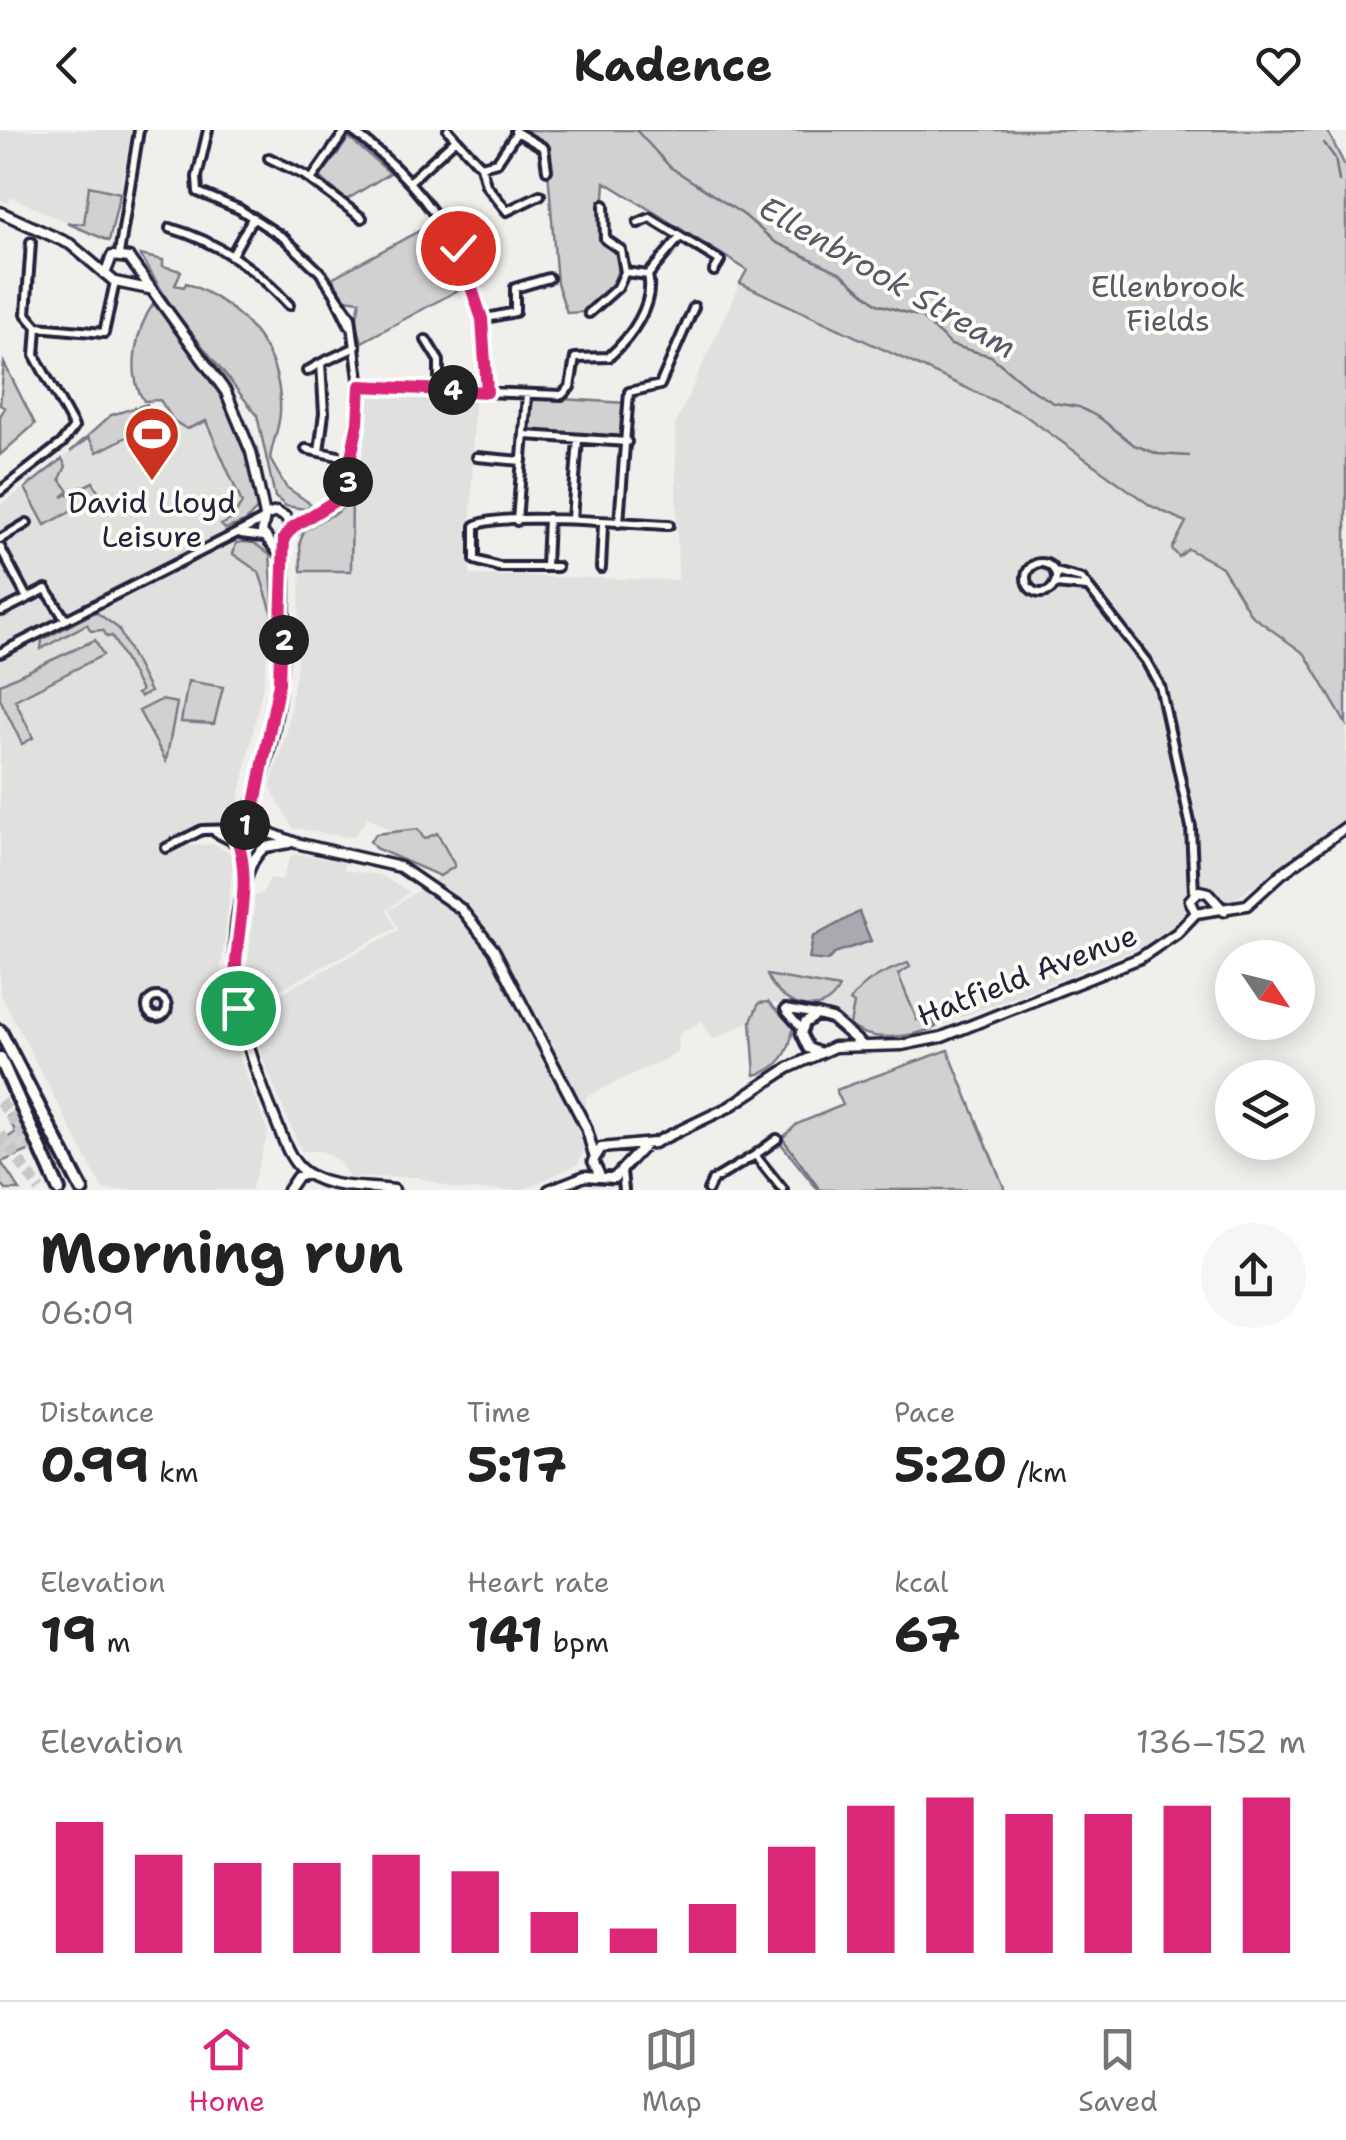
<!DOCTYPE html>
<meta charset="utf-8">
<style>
body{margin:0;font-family:"Shantell Sans",sans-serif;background:#f6f6f6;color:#222;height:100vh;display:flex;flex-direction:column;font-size:38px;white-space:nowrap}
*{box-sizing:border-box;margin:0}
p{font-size:32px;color:#767676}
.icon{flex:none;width:55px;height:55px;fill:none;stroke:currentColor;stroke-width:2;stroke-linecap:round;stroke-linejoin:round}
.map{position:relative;height:1060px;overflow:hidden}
.drawer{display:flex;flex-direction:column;background:#fff;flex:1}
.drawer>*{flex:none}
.needle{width:65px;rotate:125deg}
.tools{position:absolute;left:1215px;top:810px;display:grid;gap:20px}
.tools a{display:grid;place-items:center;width:100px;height:100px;border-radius:50%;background:#fff;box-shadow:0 5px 25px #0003;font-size:50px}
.pin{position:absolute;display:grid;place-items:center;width:85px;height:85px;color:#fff;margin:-42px;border:5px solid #fff;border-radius:50%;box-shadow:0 2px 10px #0007}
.km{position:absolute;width:50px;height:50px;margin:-25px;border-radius:50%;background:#222;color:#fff;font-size:28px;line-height:50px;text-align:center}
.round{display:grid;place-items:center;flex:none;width:105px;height:105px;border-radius:52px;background:#f6f6f6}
.head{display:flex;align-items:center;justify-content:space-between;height:170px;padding:0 40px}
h1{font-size:55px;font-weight:700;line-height:75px}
.metrics{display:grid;grid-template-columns:repeat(3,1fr);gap:15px;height:170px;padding:10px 40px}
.metrics div{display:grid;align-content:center}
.metrics b{font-size:50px;font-weight:700}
.metrics small{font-size:28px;font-weight:400}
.metrics p{font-size:28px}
.chart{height:280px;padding:20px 40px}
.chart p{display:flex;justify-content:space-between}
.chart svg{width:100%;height:180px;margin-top:10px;stroke:#db2777;stroke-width:6}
header{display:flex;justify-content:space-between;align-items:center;height:130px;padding:0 40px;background:#fff;font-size:45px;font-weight:700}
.tabs{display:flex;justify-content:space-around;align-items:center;height:140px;border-top:2px solid #e0e0e0;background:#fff;font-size:28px;color:#767676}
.tabs a{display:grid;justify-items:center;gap:5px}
.tabs .current{color:#db2777}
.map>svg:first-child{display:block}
.built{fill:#e0e0df}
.green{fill:#d2d1d1;stroke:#7a7a86;stroke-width:2.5}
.water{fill:#a9a9b0;stroke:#737381;stroke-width:2.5}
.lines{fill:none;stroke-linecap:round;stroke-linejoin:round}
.stream{stroke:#737381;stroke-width:2.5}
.motorway-tunnel{stroke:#c7c6c9;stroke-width:11;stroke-dasharray:11 5.5;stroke-linecap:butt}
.minor-casing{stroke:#22223b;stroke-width:14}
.tertiary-casing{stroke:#22223b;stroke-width:15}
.primary-casing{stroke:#22223b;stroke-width:18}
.minor{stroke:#fdfcf7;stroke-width:6}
.tertiary{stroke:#fdfcf7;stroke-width:8}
.primary{stroke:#fdfcf7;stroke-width:10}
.route-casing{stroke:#fff;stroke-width:20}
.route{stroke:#db2777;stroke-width:12}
.labels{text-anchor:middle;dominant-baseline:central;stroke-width:8;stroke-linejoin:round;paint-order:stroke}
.park-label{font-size:30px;fill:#575768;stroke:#fdfcf7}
.poi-label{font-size:30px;fill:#22223b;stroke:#fdfcf7}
.street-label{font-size:30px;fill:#22223b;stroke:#fdfcf7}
.water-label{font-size:32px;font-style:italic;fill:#58586a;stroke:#fdfcf7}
</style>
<header><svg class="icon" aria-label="back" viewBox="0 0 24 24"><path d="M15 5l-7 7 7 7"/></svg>Kadence<svg class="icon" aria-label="heart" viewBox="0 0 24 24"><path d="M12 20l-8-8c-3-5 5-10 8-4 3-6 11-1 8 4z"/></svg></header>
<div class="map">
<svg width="1346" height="1060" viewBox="0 0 1346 1060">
<rect width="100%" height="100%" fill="#f0efec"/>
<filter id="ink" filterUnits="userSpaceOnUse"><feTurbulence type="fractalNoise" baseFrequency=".01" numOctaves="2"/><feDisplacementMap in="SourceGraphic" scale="20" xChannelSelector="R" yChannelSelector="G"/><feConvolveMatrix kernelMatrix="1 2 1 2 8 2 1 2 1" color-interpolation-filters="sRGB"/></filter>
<g filter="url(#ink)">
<path class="built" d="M0,0h131l-19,109 -7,1 -94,-43 -3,6 -8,-3z
M740,153l283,131 128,92 35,16 -14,27 7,8 8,-9 35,19 29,48 54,39 41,70v94l-143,105 -277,108 -41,5 -21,-2 -45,-22 -51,-10 -9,1 -8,18 -39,19 -11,-19 -22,13 -2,19 -91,44 -2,53 -6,14 -55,26h-63l-43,-13 -67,1 -12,-17 -16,-10h-21l-37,-89 -14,-52 149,-80 -10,-20 66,-44 -37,-37 -24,4 -26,-16 -15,21 -60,-10 -23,-41 17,-57 10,-66 4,-93h49l2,-74 16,-97 7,-6 99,4 -4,177 208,5 -3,-155z
M148,277l13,19 13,-5 13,8 19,-9 65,135 3,47 -10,78 -29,138 -50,28 30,-2 16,10 2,9 -14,122 4,28 45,120 -17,57h-148l-103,-197v-487l89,-68z
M299,724l45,8v8l36,5 29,17 -22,18 9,18 -144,76 -6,-19 9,-90 7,-1 8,-16 12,2 9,-25z"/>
<path class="green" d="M524,0h803l19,38v556l-41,-70 -54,-39 -29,-48 -34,-18 -9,8 -7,-8 14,-27 -35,-16 -128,-92 -283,-131 7,-13 -142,-88 -4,59 19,12c0,31 -16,40 -35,59l-18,1 -10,-30 -11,-138z
M349,8l41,35 -44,27 -26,-23z
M89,56l31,7 -11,48 -42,-18 17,1z
M432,94l12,20 -5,18 16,5 9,20 -102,55 -6,-20 4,-21 -15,-2 -13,-21z
M140,125l23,5v6l18,5 -6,14 9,2 2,-4c56,22 97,67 94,130 -1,16 -8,30 -10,46l16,28 25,17 -6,5 -19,-3 -11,-9 -18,-82 -84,-106z
M154,173c51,55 88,121 104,194l1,10 -14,15 -20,7 -4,-4 11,-6 10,-16 -36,-82 -19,8 -13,-8 -14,-21 -16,1c-18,-26 -8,-73 10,-98z
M4,233l31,61 -35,31v-39l5,-8 -5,-3z
M531,267l94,6 -1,34 -94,-4z
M147,274l9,18 -59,30 -8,-14 -19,14 41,-37z
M62,329l4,7 -6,13 9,12 -7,6 31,-15 8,14 -56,29 -20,-37z
M352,367l-1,74h-50l-1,-29 6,-16 31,-13z
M243,412l11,1 16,12 4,63 -15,-46 -26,-18 3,-11z
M96,482l22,16 32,64 -10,5 -3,-3 4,-3 -29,-55 -5,1 -4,-7 -12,1 -4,-7 -46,25 1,-9z
M95,510l8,15 -88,45 18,38 -11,6 -22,-45v-15z
M188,551l35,6 -9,37 -33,-2z
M161,570l16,3 -11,58 -27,-50z
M418,699l6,10 13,-6 18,33 -15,10 -65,-28 -5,-7 6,-7z
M908,833l2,4 -12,7 19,46 14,-3 5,10c-24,10 -65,17 -86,-2l4,-21 -4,-3c15,-22 34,-29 58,-38z
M767,845l72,13c-17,34 -60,17 -72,-13z
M768,872l25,24c-2,24 -12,43 -38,49l-4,-54 8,-18z
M948,920l57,140h-187l-39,-49 18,-17 46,-19 -7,-15z
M15,982l18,37 -32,13 19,28h-14l-6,-8v-39l16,-11 -9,-15z"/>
<path class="water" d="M859,782l12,29 -34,11 -10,9 -18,-2 4,-22z"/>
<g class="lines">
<path class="stream" d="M636,0l34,37 74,48 31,27 66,31 36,31 44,13 30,28 40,11 38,32 25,15 25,4 21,11 34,27 24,9 31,2
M1324,13l11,15 4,23
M783,1009l37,51"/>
<path class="motorway-tunnel" d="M0,971l44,62
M0,1004l40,56"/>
<g class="minor-casing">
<path id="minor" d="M208,0l-11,47 1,15 41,17 45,29 36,34 31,45 9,70 -11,94 -6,15 -12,11 -42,26
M351,0c87,64 139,153 136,262
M448,0l8,9
M515,1l29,17 3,22
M269,28l35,17 58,43
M481,36l5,19 21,26 33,-16
M311,50l35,-50
M409,52l47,-43 25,27 16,-4 20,-30
M604,75l1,34 16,11 4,22
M638,93l12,-5 70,43 -6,10
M170,98c48,14 85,40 119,77
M448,107l13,28
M31,112l-5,72 11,13
M119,124l20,-124
M232,125l21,-38
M336,168l14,28
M589,183l29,-26 7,-15 23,3
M482,189l33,-7v-24l34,-10
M426,210l13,21v28
M307,241l14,-8
M360,257l202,8 8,-8 5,-29 34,-1c21,-19 46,-52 39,-82l32,-38
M526,305l101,7
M306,319l13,3
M477,327l45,4
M353,329l-34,-7 5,-39 -3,-50 35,-16
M0,361l62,-48 12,-16 -39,-71 2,-29 67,6 11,-51
M548,388l-2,49h-47l-24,-7v-34c19,-15 161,-2 194,-1
M572,389l6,-80
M517,391l10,-126
M619,393l10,-131 31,-7 34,-78
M241,404l23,3
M0,409l27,-16
M0,417l27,51
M1026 448a15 15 0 1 1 30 0a15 15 0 1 1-30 0Z
M546,437h11
M601,438l2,-43
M1055,442l27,7 64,82 14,25 31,141 3,66
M1055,454l32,3
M2,481l44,-22 19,30
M0,523l263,-133
M215,702l23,12
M166,718l36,-18 38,-1
M211,865l24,-4
M147 877a10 10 0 1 1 20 0a10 10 0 1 1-20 0Z
M212,877l26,1
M785,879l32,6
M786,881l16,18
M755,1025l22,-16
M622,1042l2,18
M708,1060l4,-9 43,-26 28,35"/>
</g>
<g class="tertiary-casing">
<path id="tertiary" d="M0,82l70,32 45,38 34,7
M105,144l7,-18 17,2 97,134 25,60 14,64 -3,16 20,25
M265,386l11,-4 10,5 4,11 -9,11
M246,694l50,19 104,24 61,42 33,41 92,177 8,28
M289,713l-24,4c-17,14 -20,35 -25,55 -16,77 6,147 35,217 7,16 12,35 24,48 23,23 65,19 95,23
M247,742l-10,-37c47,-79 50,-206 47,-297
M1196,783l51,-8 34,-31 65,-47
M1196,783l-6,-13 9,-9 9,2 16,18
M820,923l-12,-5 -7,-15 4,-10 12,-8 15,4 29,25
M600,1046l-7,-15 8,-13 53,-5 75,-36 59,-39 46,-21 68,-2 40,-8 198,-79 37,-25 19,-20
M288,1060l9,-13 10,-3
M549,1060l36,-14 29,2 29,-31"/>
</g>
<g class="primary-casing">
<path id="primary" d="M0,901l82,159
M0,928l59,132"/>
</g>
<use href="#minor" class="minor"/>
<use href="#tertiary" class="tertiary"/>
<use href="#primary" class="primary"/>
</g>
</g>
<g class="lines" filter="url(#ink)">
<g class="route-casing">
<path id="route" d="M238,878c-11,-57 18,-117 -1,-169l18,-35 24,-121 5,-145 9,-11 50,-31 15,-73 2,-37 127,6 -5,-73 -24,-71"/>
</g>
<use href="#route" class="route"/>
</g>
<defs>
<g id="stadium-pin" transform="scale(2.875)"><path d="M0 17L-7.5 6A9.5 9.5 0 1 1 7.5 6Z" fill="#c8321e" stroke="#fdfcf7"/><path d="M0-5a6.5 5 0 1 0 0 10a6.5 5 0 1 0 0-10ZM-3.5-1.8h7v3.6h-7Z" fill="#fff"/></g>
</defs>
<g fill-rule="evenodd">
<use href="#stadium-pin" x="152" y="304"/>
</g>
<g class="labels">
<g class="park-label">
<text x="1168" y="156">Ellenbrook<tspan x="1168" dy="34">Fields</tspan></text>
</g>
<g class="poi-label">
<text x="152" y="372">David Lloyd<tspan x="152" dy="34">Leisure</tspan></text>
</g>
<g class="street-label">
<text transform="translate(1027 845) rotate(-21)">Hatfield Avenue</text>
</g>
<g class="water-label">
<text transform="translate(888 147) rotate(30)">Ellenbrook Stream</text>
</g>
</g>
</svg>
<div class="tools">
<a><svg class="needle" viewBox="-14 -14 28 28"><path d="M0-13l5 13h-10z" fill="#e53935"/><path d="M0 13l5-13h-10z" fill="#767676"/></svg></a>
<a><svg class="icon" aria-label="layers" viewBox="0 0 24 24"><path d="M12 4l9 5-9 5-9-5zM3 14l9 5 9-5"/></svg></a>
</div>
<div class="pin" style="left:238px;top:878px;background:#1e9e55"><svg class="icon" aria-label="arrive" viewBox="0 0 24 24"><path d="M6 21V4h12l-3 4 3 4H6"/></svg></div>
<div class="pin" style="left:458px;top:118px;background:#d93025"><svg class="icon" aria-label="check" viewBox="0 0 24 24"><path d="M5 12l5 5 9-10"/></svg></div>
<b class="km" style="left:245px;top:695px">1</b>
<b class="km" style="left:284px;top:510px">2</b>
<b class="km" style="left:348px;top:352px">3</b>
<b class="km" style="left:453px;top:260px">4</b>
</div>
<section class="drawer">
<div class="head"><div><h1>Morning run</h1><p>06:09</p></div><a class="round"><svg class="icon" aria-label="share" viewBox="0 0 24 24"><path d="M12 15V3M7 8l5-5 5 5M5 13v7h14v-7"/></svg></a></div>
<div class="metrics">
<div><p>Distance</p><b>0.99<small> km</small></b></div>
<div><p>Time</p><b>5:17</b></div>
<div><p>Pace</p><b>5:20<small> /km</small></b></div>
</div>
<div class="metrics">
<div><p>Elevation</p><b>19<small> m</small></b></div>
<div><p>Heart rate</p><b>141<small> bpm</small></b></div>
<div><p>kcal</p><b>67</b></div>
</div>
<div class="chart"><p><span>Elevation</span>136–152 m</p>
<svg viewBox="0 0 160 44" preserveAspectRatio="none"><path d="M5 44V12M15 44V20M25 44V22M35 44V22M45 44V20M55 44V24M65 44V34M75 44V38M85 44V32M95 44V18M105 44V8M115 44V6M125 44V10M135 44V10M145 44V8M155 44V6"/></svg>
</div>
</section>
<nav class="tabs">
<a class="current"><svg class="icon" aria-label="home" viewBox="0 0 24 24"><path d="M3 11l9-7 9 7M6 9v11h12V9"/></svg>Home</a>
<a><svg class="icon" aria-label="map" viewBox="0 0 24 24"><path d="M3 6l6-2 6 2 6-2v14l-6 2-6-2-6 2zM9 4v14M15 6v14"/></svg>Map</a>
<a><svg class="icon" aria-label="saved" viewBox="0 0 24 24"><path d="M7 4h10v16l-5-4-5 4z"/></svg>Saved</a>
</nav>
